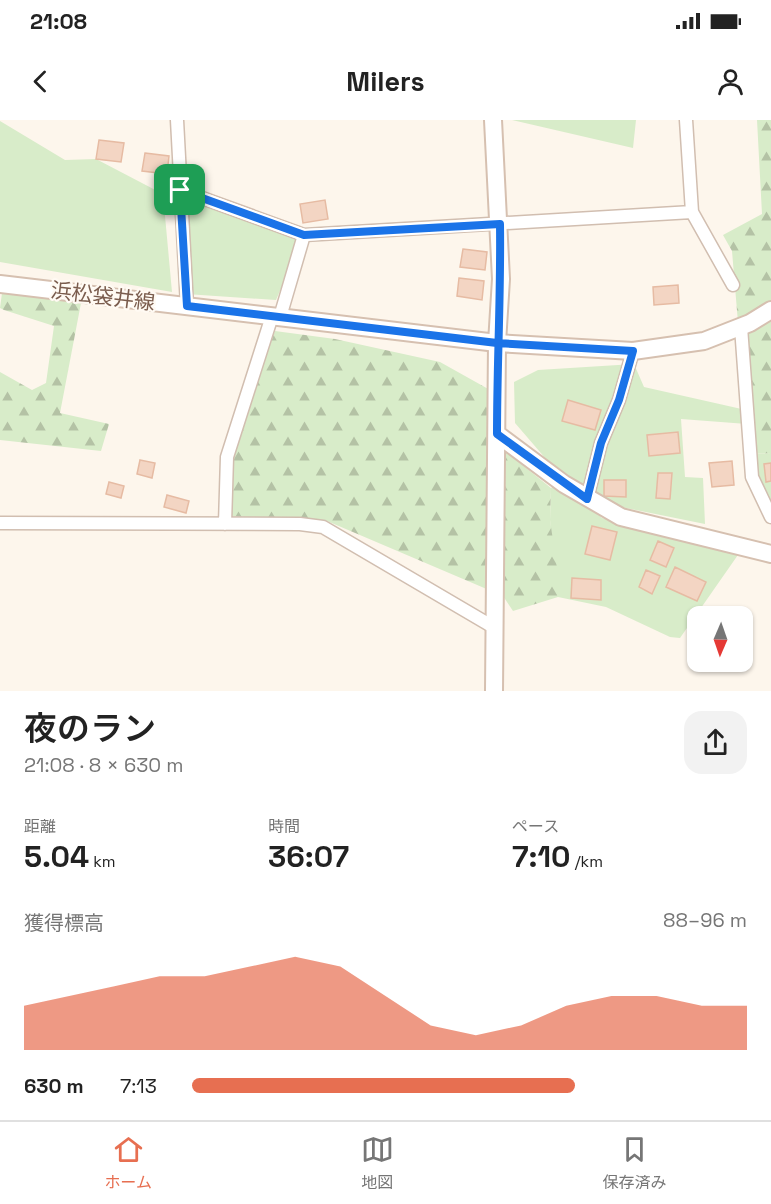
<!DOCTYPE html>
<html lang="ja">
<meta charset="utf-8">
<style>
body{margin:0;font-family:"Space Grotesk","Noto Sans JP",sans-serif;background:#f2f2f2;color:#222;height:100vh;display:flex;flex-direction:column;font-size:22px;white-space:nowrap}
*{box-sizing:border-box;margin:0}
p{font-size:20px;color:#767676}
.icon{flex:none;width:33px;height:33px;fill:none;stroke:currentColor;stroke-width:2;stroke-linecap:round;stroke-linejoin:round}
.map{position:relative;height:571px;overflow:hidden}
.sheet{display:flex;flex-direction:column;background:#fff;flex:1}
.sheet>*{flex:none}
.needle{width:39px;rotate:182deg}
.controls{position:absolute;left:687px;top:486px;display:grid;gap:12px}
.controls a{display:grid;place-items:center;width:66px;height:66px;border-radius:12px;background:#fff;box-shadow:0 2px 4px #0004;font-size:30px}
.pin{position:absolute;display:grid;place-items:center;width:51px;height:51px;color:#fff;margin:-26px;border-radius:12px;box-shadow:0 3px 9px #0006}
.round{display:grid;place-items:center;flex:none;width:63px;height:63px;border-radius:18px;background:#f2f2f2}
.overview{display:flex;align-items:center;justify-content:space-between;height:102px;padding:0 24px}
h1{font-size:33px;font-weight:600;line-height:45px}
.stats{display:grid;grid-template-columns:repeat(3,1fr);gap:9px;height:102px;padding:6px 24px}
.stats div{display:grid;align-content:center}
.stats b{font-size:30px;font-weight:600}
.stats small{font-size:16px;font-weight:400}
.stats p{font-size:16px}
.chart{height:168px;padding:12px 24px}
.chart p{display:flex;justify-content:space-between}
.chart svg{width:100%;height:108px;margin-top:6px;fill:#e76f51;opacity:.7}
ul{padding:0 24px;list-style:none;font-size:20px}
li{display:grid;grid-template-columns:96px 72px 1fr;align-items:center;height:45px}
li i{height:15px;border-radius:8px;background:#e76f51}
.status{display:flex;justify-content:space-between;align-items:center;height:42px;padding:0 30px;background:#fff;direction:ltr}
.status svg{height:16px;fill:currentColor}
header{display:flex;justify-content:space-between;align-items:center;height:78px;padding:0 24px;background:#fff;font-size:27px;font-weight:600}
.tabs{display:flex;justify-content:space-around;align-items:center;height:84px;border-top:2px solid #e0e0e0;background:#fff;font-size:16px;color:#767676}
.tabs a{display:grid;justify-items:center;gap:3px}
.tabs .current{color:#e76f51}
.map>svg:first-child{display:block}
.grass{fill:#d8ecc9}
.forest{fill:url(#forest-firs)}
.building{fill:#f3d5c3;stroke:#e6bba3;stroke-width:1.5}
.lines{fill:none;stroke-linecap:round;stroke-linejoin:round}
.street-casing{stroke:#d1beb0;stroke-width:15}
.secondary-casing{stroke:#d6c0b0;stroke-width:20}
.street{stroke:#fff;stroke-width:12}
.secondary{stroke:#fff;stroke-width:16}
.route-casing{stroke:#fff;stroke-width:12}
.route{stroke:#1a73e8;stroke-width:8}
.labels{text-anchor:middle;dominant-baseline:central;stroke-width:4.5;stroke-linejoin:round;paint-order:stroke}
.street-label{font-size:21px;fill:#7a5c4d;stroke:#fffaf3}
</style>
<div class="status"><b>21:08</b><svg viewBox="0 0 49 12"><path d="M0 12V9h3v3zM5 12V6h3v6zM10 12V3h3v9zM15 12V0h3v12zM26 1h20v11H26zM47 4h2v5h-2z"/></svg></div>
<header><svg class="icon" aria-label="back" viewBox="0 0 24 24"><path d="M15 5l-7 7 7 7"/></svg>Milers<svg class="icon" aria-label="person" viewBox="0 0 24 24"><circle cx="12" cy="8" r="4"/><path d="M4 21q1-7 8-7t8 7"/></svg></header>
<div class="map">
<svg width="771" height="571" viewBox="0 0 771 571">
<defs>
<pattern id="forest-firs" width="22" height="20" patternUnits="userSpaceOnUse" patternTransform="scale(1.5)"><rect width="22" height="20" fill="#d8ecc9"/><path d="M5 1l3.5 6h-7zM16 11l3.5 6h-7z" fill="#b4c2a5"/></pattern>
</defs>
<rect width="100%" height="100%" fill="#fdf6ec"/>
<path class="grass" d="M512,0h124l-3,28z
M0,1l65,39 31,-1 67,35 9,98 -172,-30z
M181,80l123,35 -28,65 -90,-6z
M634,244l10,23 102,23 1,14 -66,-5 4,58 18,1 2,46 -89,-18 -37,-23 -33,-24 -31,-36 -1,-41 24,-12z
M771,333v64l-22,-63z
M560,361l42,37 138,34 -60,86 -10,-1 -64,-30 -48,-10 -8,-77 1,-32z"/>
<path class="forest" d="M757,0h14v333l-22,1 -17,-203 -9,-16 39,-21z
M2,173l79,10 -21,110 49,11 -8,27 -101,-11v-68l32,18 14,-7 8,-57 -50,-16 -4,-2z
M275,211l60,8 105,23 59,33 11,60 41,33 -1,32 10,68 -2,9 -45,14 -10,-15 -176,-75 -99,-5 3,-65z"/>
<path class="building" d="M99,20l25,3 -3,19 -25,-3z
M145,33l24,3 -2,18 -25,-3z
M325,80l3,19 -25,4 -3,-19z
M463,129l24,3 -2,18 -25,-3z
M459,158l25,3 -2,19 -25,-4z
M678,165l1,18 -25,2 -1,-18z
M568,280l33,10 -6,20 -33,-9z
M678,312l2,21 -31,3 -2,-21z
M140,340l15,3 -3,15 -15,-4z
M732,341l2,24 -22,2 -3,-24z
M771,343v18l-5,1 -2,-18z
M658,353h14l-2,26 -14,-1z
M604,360h22v17l-22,-1z
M109,362l15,4 -3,12 -15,-4z
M167,375l22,6 -3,12 -22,-6z
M592,406l25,6 -7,28 -25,-6z
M658,421l16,7 -8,19 -16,-7z
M675,447l31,15 -9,19 -31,-14z
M646,450l14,6 -8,18 -13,-7z
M572,458l29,2v20l-30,-2z"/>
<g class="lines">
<g class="street-casing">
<path id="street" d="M177,0l10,186
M686,0l6,92 41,73
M180,70l124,45 388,-23
M280,197l24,-82
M741,207l11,150 19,40
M587,379l14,-56 18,-43 14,-49
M0,403l300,1 23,3 172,101
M225,404l2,-67 45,-141"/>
</g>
<g class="secondary-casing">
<path id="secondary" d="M493,0l8,159 -4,64 -3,348
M0,164l497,59 136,8 71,-10 46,-18 21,-13
M497,314l67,50 57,33 150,37"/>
</g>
<use href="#street" class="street"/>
<use href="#secondary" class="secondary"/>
</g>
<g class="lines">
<g class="route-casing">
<path id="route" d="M180,70l7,116 310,37 136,8 -14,49 -18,43 -14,56 -90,-65c0,-71 4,-140 3,-210l-196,11 -124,-45"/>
</g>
<use href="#route" class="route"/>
</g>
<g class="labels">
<g class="street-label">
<text transform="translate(103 176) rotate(7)">浜松袋井線</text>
</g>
</g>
</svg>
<div class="controls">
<a><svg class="needle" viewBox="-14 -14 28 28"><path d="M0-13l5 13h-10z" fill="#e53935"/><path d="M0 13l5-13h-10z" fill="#767676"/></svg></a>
</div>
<div class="pin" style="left:180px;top:70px;background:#1e9e55"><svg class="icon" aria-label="arrive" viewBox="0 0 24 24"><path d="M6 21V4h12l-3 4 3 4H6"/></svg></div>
</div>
<section class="sheet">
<div class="overview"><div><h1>夜のラン</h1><p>21:08 · 8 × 630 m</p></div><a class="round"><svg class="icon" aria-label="share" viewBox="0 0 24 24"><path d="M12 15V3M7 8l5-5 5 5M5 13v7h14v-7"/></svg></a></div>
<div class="stats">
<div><p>距離</p><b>5.04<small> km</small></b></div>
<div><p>時間</p><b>36:07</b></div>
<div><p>ペース</p><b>7:10<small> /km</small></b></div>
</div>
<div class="chart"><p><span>獲得標高</span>88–96 m</p>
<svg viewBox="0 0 160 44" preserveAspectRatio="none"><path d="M0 44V26L10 22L20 18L30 14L40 14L50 10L60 6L70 10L80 22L90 34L100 38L110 34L120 26L130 22L140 22L150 26L160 26V44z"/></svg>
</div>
<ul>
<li><b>630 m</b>7:13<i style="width:69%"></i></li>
</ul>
</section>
<nav class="tabs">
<a class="current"><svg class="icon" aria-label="home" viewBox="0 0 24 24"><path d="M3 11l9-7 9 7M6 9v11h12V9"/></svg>ホーム</a>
<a><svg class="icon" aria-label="map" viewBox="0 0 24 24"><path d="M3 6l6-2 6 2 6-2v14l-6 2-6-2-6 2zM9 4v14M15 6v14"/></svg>地図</a>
<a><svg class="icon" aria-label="saved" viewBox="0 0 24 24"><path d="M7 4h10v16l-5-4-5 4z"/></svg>保存済み</a>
</nav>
